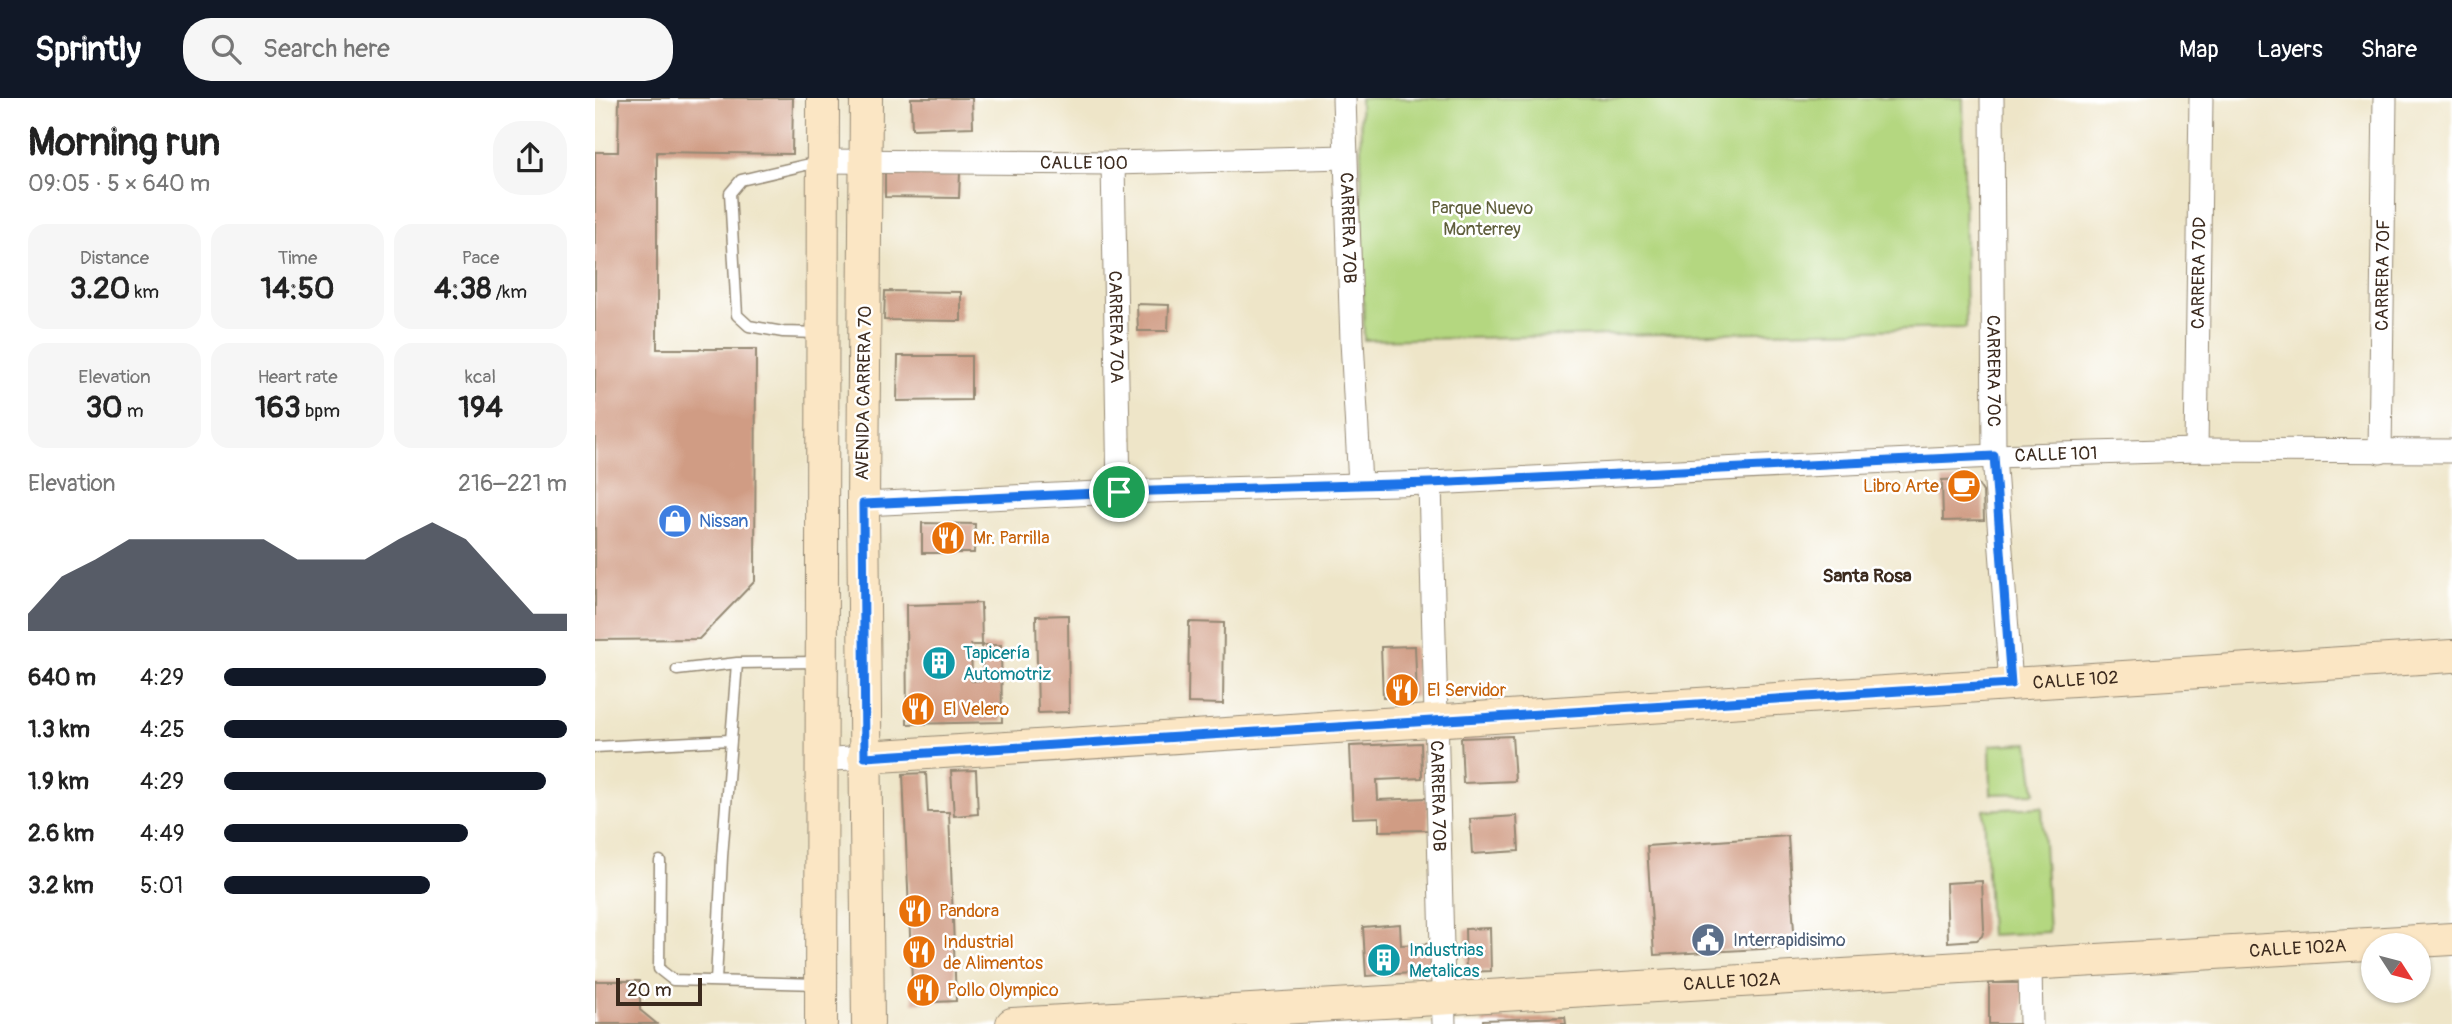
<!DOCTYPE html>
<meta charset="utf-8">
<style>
body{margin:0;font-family:Pangolin,sans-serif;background:#f6f6f6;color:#222;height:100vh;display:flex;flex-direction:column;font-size:26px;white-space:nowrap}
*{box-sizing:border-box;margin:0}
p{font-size:23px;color:#767676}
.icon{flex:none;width:38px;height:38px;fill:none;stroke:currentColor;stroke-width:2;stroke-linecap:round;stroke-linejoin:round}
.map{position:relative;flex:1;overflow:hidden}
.details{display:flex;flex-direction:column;background:#fff;width:595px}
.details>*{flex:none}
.needle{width:46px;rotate:126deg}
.buttons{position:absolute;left:1766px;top:835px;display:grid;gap:14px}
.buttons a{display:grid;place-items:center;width:70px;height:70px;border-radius:50%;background:#fff;box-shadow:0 2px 5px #0004;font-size:35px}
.scale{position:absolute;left:21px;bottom:18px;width:86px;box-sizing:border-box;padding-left:7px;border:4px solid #3b2a1e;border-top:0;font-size:19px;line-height:24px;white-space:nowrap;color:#3b2a1e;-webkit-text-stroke:5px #fff;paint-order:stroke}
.pin{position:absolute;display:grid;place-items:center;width:60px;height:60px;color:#fff;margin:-30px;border:4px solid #fff;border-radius:50%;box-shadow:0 2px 7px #0007}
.round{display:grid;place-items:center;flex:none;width:74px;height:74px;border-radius:28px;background:#f6f6f6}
.head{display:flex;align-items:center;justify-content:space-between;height:119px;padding:0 28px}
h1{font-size:38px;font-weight:700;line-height:52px}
.stats{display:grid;grid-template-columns:repeat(3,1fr);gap:10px;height:119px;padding:7px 28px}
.stats div{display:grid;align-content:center;border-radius:18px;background:#f6f6f6;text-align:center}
.stats b{font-size:30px;font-weight:700}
.stats small{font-size:19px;font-weight:400}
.stats p{font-size:19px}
.chart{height:196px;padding:14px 28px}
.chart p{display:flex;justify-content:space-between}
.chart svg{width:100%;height:126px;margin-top:7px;fill:#111827;opacity:.7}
ul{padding:0 28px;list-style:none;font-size:23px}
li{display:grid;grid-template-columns:112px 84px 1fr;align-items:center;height:52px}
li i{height:18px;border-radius:9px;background:#111827}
header{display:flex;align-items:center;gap:42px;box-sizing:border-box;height:98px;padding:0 35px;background:#111827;color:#fff}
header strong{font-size:33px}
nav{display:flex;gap:38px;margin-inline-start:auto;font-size:24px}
.search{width:490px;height:63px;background:#f6f6f6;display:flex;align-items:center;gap:18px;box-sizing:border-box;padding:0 24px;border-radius:28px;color:#767676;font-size:26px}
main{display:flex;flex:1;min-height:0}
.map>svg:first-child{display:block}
.green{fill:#b4d780;stroke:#78804f;stroke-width:2}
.building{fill:#d09c84}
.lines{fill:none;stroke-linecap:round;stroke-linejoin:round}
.lane-casing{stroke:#948873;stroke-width:13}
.street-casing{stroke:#948873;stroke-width:25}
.secondary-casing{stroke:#948873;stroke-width:34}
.lane{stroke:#fff;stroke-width:10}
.street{stroke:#fff;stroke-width:23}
.secondary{stroke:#fbe6c4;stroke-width:32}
.route-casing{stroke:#fff;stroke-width:14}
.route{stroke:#1a73e8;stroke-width:9}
.labels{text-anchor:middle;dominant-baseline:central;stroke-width:5;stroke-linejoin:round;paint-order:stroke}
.street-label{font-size:18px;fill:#3b2a1e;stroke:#fff}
.park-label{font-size:18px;fill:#5f5e3b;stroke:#fff}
.food-label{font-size:18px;fill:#c56008;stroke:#fff;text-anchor:start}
.shop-label{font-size:18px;fill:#366cbe;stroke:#fff;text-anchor:start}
.culture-label{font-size:18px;fill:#0d838f;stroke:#fff;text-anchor:start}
.service-label{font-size:18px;fill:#4e5e75;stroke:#fff;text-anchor:start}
.neighbourhood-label{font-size:19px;font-weight:bold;fill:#3b2a1e;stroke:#fff}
</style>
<header>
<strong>Sprintly</strong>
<div class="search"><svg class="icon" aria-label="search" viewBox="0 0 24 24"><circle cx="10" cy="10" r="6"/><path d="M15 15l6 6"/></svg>Search here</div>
<nav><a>Map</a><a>Layers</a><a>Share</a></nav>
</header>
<main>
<section class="details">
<div class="head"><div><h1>Morning run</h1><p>09:05 · 5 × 640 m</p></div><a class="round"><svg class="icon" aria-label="share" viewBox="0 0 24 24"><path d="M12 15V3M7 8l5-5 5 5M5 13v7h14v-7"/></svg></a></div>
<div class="stats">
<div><p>Distance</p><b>3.20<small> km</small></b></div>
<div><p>Time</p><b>14:50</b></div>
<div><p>Pace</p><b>4:38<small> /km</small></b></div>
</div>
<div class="stats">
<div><p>Elevation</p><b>30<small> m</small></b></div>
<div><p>Heart rate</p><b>163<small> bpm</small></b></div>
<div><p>kcal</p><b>194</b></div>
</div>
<div class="chart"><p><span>Elevation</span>216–221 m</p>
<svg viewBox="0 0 160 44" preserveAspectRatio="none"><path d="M0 44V38L10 25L20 19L30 12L40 12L50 12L60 12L70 12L80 19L90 19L100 19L110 12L120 6L130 12L140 25L150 38L160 38V44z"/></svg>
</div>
<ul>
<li><b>640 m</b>4:29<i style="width:94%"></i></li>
<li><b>1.3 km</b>4:25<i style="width:100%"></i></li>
<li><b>1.9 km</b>4:29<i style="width:94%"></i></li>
<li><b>2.6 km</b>4:49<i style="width:71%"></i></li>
<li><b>3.2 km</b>5:01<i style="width:60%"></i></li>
</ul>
</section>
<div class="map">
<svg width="1857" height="926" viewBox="0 0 1857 926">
<rect width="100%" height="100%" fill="#fff"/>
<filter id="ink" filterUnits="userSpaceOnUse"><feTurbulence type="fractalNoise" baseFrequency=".0143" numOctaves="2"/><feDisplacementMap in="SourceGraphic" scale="14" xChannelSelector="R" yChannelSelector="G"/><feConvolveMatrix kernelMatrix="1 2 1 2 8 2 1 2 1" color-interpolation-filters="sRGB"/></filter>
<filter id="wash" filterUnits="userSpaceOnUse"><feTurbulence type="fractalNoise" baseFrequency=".00686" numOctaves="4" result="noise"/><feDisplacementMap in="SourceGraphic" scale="28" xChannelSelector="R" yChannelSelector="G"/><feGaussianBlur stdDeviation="1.57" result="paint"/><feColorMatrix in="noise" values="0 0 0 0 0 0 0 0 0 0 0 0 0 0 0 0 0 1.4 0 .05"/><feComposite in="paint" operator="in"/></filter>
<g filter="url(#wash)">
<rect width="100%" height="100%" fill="#eee5c8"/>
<path class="green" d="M765,0h603l3,230 -602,12z
M1434,645l6,50 -44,1 -1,-49z
M1447,709l7,125 -59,3 -6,-125z"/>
<g id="blocks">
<path class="building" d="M24,0h174l-1,56 -135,-2v197h99l-1,232 -56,58 -104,1v-488h23z
M316,0h61l1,29 -61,2z
M290,73l75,1 -1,26 -74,-1z
M290,193l76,1v29l-77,-1z
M542,206l32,1 -1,26h-30z
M303,258h73v44l-74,1z
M1375,381l8,5 5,8 1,28 -41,1 -1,-41z
M327,425l53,1 -1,29h-52z
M386,505l1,42h-11l1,36 11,-1 -1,-35h19l1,77 -95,2 -1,-119z
M473,517l1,97 -31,1 -2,-97z
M594,524l35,1 -1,81 -35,-1z
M820,548l2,51 -34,1 -2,-51z
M917,638l3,45 -52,2 -2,-45z
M826,645l1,35 -45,2 1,20 50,-2 1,32 -50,1v-14l-26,1 -3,-72z
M381,672l2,44 -24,2 -3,-45z
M331,675l2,39h21l7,189 -43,2 -10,-229z
M922,718l2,35 -47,3 -2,-35z
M1193,738l7,111 -141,8 -7,-109z
M1387,783l2,48 -2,7 -5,4 -29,2 -2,-59z
M805,826l1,21 40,-2 2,28 -77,5 -3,-49z
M895,830l1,43 -25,1 -1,-43z
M0,883h45v29l17,14h-62z
M1394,885h34v41h-34z
M970,919l1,7h-83v-4z"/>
</g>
</g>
<g filter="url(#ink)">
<use href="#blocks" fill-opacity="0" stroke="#948873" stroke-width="2"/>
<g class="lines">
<g class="lane-casing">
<path id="lane" d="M223,64l-77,18 -11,13 7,122 12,11 34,6 37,1
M82,572l60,-7 82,-1
M0,649l135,-7
M65,763l-1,108 14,11 145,4
M121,883l6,-124 15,-194"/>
</g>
<g class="street-casing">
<g id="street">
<path id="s1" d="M749,0l8,243 8,143"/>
<path id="s2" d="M1397,0l2,358 17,228"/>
<path id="s3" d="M228,63l290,2 232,-6"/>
<path id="s4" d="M518,65l6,329"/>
<path id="s5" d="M1601,352l5,-352"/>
<path id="s6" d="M1785,354l5,-354"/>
<path id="s7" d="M835,385l14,541"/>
<path id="s8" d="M268,406l256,-12 311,-9 564,-27 202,-6 256,1"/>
<path d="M226,662l43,-3"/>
<path d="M1435,866l1,60"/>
</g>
</g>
<g class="secondary-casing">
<g id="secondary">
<path d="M271,0l-3,406 5,520"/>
<path id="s9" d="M269,659l1588,-101"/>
<path d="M226,926l2,-926"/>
<path id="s10" d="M417,926l1440,-85"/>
</g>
</g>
<use href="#lane" class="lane"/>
<use href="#street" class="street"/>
<use href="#secondary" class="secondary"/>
</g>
</g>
<g class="lines" filter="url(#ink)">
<g class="route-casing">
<path id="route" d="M1399,358l17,228 -1146,73 -2,-253 256,-12 311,-9z"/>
</g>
<use href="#route" class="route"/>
</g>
<defs>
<g id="cafe-disc" transform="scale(1.75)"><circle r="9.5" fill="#e8710a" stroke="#fff"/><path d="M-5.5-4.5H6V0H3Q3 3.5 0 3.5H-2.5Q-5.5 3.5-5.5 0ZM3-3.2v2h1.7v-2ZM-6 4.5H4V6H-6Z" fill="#fff"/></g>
<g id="shop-disc" transform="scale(1.75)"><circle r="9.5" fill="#3f7fe0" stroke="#fff"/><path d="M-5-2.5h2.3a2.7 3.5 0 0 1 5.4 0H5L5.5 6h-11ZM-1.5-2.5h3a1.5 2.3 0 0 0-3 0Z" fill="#fff"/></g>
<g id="restaurant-disc" transform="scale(1.75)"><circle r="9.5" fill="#e8710a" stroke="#fff"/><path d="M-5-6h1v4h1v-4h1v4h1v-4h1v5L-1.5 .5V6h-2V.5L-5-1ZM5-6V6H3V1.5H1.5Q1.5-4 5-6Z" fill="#fff"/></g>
<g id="building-disc" transform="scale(1.75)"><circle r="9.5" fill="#0f9aa8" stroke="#fff"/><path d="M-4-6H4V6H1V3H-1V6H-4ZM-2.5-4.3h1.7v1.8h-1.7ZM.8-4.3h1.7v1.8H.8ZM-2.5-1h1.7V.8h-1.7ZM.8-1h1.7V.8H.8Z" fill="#fff"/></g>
<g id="civic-disc" transform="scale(1.75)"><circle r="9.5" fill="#5c6f8a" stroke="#fff"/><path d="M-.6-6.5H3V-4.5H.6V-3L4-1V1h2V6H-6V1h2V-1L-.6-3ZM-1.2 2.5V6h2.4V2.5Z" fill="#fff"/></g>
</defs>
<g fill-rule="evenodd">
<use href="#cafe-disc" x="1369" y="388"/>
<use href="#shop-disc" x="80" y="423"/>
<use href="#restaurant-disc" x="353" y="440"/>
<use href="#building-disc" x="344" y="565"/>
<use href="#restaurant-disc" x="807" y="592"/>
<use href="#restaurant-disc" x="323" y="611"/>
<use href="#restaurant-disc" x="320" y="813"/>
<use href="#civic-disc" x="1113" y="842"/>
<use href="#restaurant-disc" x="324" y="854"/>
<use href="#building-disc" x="789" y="862"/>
<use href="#restaurant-disc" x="328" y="892"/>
</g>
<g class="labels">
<g class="street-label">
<text stroke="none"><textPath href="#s3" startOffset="261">CALLE 100</textPath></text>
<text stroke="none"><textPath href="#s1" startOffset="130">CARRERA 70B</textPath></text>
<text stroke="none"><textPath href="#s5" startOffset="177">CARRERA 70D</textPath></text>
<text stroke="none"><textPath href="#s6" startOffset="177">CARRERA 70F</textPath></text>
<text stroke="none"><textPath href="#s4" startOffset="164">CARRERA 70A</textPath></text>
<text stroke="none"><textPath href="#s2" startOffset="273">CARRERA 70C</textPath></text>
<text transform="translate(269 295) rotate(-89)">AVENIDA CARRERA 70</text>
<text stroke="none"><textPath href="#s8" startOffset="1194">CALLE 101</textPath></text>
<text stroke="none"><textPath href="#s9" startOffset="1214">CALLE 102</textPath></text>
<text stroke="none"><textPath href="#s7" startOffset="313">CARRERA 70B</textPath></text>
<text stroke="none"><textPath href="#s10" startOffset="1288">CALLE 102A</textPath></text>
<text stroke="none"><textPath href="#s10" startOffset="721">CALLE 102A</textPath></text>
</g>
<g class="park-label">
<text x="887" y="110">Parque Nuevo<tspan x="887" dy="21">Monterrey</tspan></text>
</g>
<g class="food-label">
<text x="1344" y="388" text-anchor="end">Libro Arte</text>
<text x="378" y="440">Mr. Parrilla</text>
<text x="832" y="592">El Servidor</text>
<text x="348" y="611">El Velero</text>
<text x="344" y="813">Pandora</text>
<text x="348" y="844">Industrial<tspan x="348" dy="21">de Alimentos</tspan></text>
<text x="352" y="892">Pollo Olympico</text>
</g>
<g class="shop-label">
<text x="104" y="423">Nissan</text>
</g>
<g class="culture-label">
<text x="368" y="555">Tapicería<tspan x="368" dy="21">Automotriz</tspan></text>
<text x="814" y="852">Industrias<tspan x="814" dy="21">Metalicas</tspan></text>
</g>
<g class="service-label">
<text x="1138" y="842">Interrapidisimo</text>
</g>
<g class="neighbourhood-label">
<text x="1272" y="478">Santa Rosa</text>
</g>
</g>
</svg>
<div class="buttons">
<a><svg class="needle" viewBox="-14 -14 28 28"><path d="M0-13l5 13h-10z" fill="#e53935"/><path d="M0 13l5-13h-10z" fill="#767676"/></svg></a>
</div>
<div class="scale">20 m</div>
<div class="pin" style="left:524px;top:394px;background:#1e9e55"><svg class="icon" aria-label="arrive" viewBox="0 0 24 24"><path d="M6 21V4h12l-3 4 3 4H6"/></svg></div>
</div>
</main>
